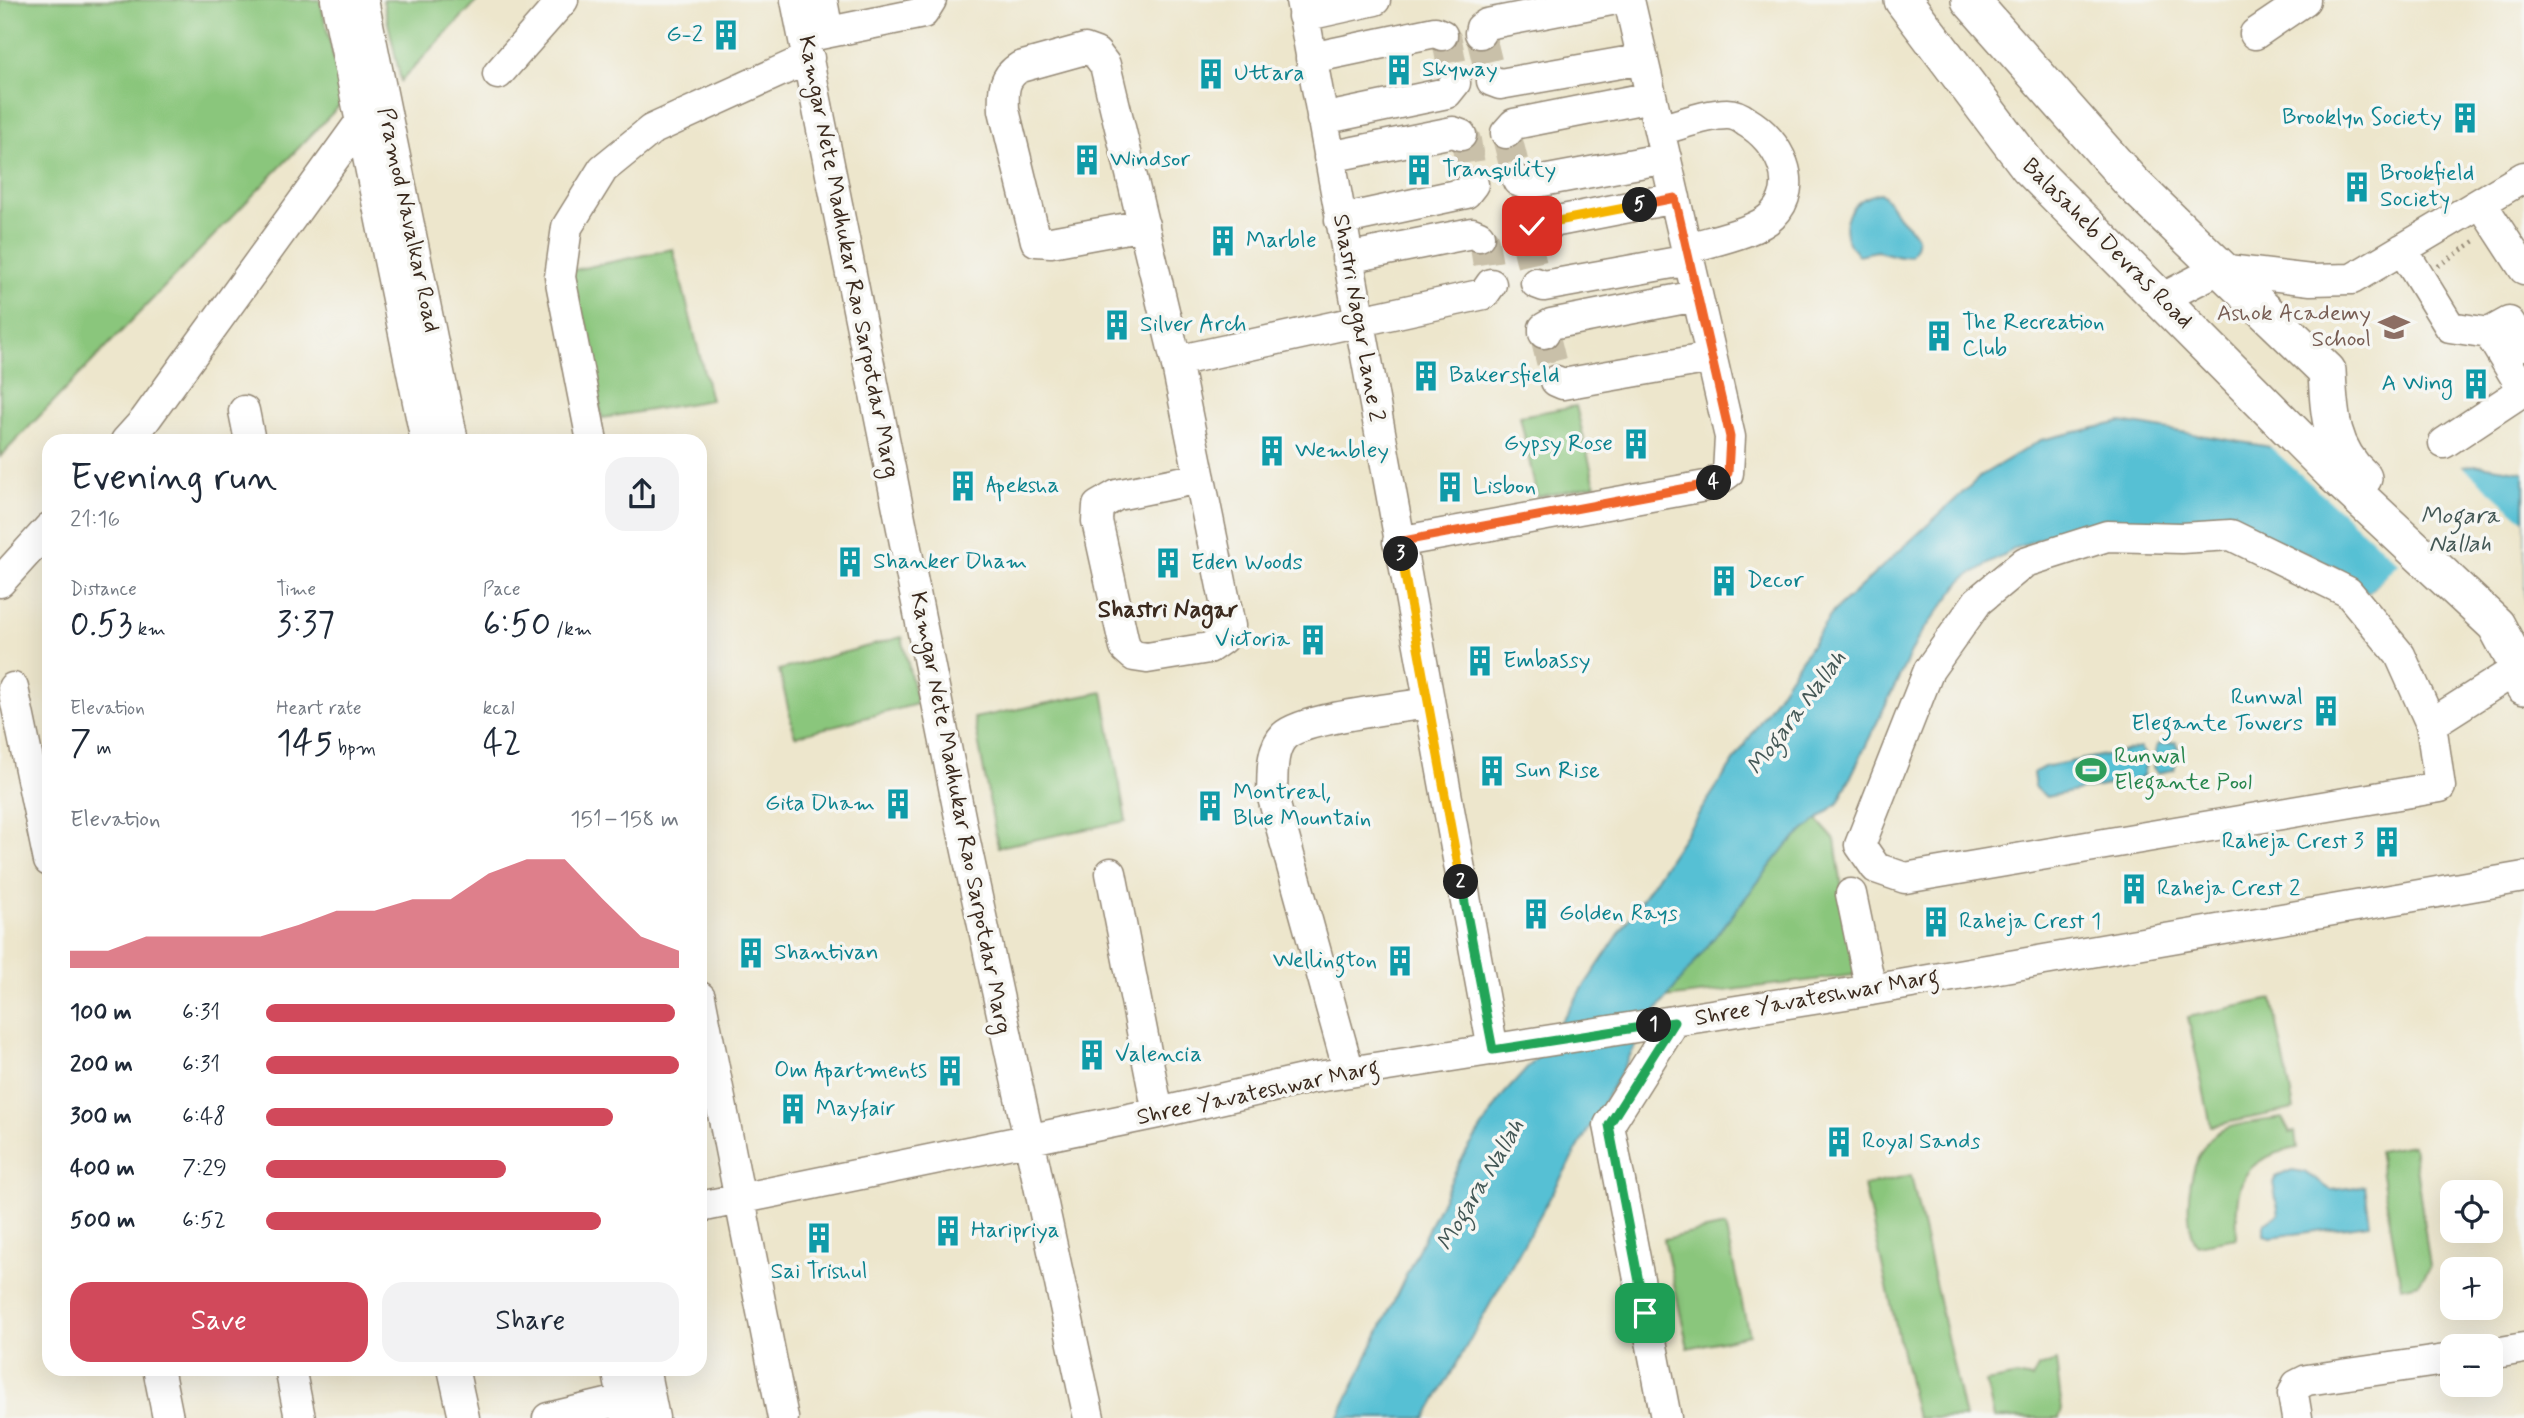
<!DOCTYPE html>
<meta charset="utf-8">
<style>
body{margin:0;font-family:Mynerve,sans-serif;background:#f2f2f3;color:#1f2937;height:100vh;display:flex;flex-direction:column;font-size:26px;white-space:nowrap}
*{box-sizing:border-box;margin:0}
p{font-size:23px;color:#747a83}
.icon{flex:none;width:38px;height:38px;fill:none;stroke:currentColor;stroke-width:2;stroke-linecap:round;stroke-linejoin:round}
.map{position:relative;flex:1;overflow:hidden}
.side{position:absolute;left:42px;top:434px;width:665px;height:942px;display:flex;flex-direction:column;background:#fff;border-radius:21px;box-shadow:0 7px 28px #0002}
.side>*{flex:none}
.tools{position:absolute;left:2440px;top:1180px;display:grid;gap:14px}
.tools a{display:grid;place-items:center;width:63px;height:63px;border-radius:14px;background:#fff;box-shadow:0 7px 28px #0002;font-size:35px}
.pin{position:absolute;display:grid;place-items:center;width:60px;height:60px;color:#fff;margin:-30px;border-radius:14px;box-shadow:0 4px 10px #0006}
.km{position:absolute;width:35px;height:35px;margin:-18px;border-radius:50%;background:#222;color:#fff;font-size:19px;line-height:35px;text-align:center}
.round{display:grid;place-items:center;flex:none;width:74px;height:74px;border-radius:21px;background:#f2f2f3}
.headline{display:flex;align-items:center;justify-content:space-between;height:119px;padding:0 28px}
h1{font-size:38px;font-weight:600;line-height:52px}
.metrics{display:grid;grid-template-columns:repeat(3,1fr);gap:10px;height:119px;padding:7px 28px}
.metrics div{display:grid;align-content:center}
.metrics b{font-size:35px;font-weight:600}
.metrics small{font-size:19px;font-weight:400}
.metrics p{font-size:19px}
.chart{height:196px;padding:14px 28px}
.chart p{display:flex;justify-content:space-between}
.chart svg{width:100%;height:126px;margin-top:7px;fill:#d1495b;opacity:.7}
.action{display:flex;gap:14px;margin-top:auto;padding:14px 28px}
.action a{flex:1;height:80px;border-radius:21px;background:#d1495b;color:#fff;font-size:28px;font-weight:600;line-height:80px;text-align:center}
.action a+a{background:#f2f2f3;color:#1f2937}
ul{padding:0 28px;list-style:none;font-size:23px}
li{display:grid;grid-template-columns:112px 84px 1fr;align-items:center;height:52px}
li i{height:18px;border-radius:9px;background:#d1495b}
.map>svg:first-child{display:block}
.green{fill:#8ac67c;stroke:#62784d;stroke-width:2}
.water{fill:#57c0d4;stroke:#497579;stroke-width:2}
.pier{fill:#ede6cc}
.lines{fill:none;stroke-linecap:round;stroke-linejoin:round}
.minor-tunnel{stroke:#c9c0a9;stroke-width:30;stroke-dasharray:30 15;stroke-linecap:butt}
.minor-casing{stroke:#948875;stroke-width:33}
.major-casing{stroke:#948875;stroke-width:40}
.path{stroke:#948875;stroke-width:4.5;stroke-dasharray:2 5;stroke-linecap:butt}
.minor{stroke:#fff;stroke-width:30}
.major{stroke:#fff;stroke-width:37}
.split-1-casing{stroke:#fff;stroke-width:14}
.split-2-casing{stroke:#fff;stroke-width:14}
.split-3-casing{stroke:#fff;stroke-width:14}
.split-4-casing{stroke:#fff;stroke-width:14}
.split-5-casing{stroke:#fff;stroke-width:14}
.split-6-casing{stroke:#fff;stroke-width:14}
.split-1{stroke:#22a559;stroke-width:9}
.split-2{stroke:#22a559;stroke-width:9}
.split-3{stroke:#f5b400;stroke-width:9}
.split-4{stroke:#f0652b;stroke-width:9}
.split-5{stroke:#f0652b;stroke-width:9}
.split-6{stroke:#f5b400;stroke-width:9}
.labels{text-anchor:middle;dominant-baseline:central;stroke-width:7;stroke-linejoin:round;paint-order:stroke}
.culture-label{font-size:23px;fill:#0d838f;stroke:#f6f6f2;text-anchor:start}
.street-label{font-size:23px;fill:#3b2a1e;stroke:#f6f6f2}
.education-label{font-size:23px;fill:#785e54;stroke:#f6f6f2;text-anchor:end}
.leisure-label{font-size:23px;fill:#27864d;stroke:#f6f6f2;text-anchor:start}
.water-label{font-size:24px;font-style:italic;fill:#435755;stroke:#f6f6f2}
.neighbourhood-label{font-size:24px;font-weight:bold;fill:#3b2a1e;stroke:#f6f6f2}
</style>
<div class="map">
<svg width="2524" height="1418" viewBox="0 0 2524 1418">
<rect width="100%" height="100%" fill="#f6f6f2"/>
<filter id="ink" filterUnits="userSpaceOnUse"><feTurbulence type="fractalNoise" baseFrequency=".0143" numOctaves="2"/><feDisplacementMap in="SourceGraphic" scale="14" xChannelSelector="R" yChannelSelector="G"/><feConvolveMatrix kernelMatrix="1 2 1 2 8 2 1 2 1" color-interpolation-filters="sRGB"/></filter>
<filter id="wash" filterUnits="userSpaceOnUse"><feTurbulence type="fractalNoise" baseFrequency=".00686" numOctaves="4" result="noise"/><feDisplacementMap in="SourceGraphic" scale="28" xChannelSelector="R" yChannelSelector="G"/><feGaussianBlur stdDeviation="1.57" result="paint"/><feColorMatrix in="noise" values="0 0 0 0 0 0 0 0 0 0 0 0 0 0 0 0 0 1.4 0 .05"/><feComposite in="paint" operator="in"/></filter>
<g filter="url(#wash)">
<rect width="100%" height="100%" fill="#ede6cc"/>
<path class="green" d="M0,0h320l24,101 -344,356z
M383,0h95l-77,81z
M673,249l38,151 -109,18 -33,-147z
M1576,406l19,79 -58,12 -17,-81z
M902,637l15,67 -122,32 -16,-66z
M1103,692l23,129 -128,26 -24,-129z
M1817,820l18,20 20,135 -189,23 122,-154z
M2272,999l22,110 -83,17 -23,-109z
M2282,1118l8,15 5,-1 2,16c-58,12 -62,35 -60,90l-40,7c-17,-28 -8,-100 25,-115 17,-8 42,-9 60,-12z
M2413,1145l17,122 -11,16 -18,4 -23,-136z
M1911,1175l54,243h-48l-53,-232z
M1725,1226l24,109 -61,13 -24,-109z
M2056,1361l6,49 -3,8h-65l-8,-36 31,-6 15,3 6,-12z"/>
<path class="water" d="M1880,193c10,7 13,18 21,26 12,13 24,17 10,36l-11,2 -23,-6 -19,4c-25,-24 -11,-56 22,-62z
M2121,422l282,47 77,-4 44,7v130l-131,-32 -24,23 -27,-22 -35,-18 -70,-27 -118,-3 -55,6 -48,19 -53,31 -45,59 -80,165 -50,41 -137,174 -225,400h-88l123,-258 42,-65 32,-35 298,-448 149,-137 59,-35z
M2176,742l3,9 -5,19 -17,3 -4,-6 4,-22z
M2140,748l7,9 -4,19 -4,3 -93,18 -11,-10 -2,-14 11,-6z
M2292,1170l12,2 27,18 34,-4 5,38 -99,13 -7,-2v-12l15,-9 -6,-31 3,-6z"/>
<path class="pier" d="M2266,443l137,22 56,-2 65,58v85l-76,-5 -55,-27 -21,21 -3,-2 29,-30z"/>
</g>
<g filter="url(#ink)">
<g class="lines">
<path class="minor-tunnel" d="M1480,33l12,48
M1442,35l5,5 8,43
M1506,133l12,48
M1461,135l5,5 7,44
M1525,235l11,48
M1479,236l5,5 7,43
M1544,333l12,48"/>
<g class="minor-casing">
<path id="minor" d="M336,0l90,441
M363,0l90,441
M796,0l168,837 125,581
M822,0l6,32
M1301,0l192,1050
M1303,16l72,-16
M1480,33l1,-5 6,-4 124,-24
M2255,34l50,-34
M805,37l118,-24 8,-13
M1311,58l124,-26 7,3
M498,74l65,-74
M1492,81l8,3 143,-25
M1322,119l125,-26 8,-10
M1659,130c21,-5 47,-16 68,-16 7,0 15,4 20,8 31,18 56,63 25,94 -17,17 -63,25 -86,33
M1506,133l8,-9 137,-27
M1329,157l124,-25 8,3
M1518,181l8,3 140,-26
M2481,203l43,66
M1340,220l126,-27 7,-9
M1144,225l-93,17 -15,-1 -32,-131c-1,-19 -1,-33 16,-43l65,-18 11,4 9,12 71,296 54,265 -8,13 -13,9 -62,10 -13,-2 -9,-8 -28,-127 1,-15 19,-11 83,-17
M1525,235v-5l7,-4 143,-28
M2402,249l48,78 39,6 20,-11 15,23
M1347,258l125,-25 7,3
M1536,283l8,3 145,-26
M2161,299l58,-30 92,11 41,-1 172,-102
M1544,333v-5l7,-4 145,-28
M2489,333l35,58
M1176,361l308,-67 7,-10
M1556,381l7,3 148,-26
M244,411l6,30
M126,441l19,-21 214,-296
M592,441l-32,-164 7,-50 36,-58 48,-39 158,-72
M2444,443l80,-53
M1398,542l313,-57 17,-12 2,-36 -101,-437
M0,582l49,-54
M13,688l36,173
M2431,724l9,63 -535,91 -29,-10 -16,-23 69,-175 49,-69 47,-39 82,-26 74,2 50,-3 117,57 52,63 31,69 88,-56
M1111,873l47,240
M1851,894l20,96
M700,997l83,421
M1349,1072l-77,-278c1,-17 -2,-44 12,-58 19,-18 114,-28 144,-33
M700,1207l458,-94 153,-35 560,-88 653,-113
M2490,1354l34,-6
M158,1368l10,50
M290,1368l10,50
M453,1368l11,50
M617,1368l10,50
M644,1368l10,50
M548,1418l75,-18
M1666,1418l-57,-293 65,-103
M2297,1418l-4,-24 4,-9 10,-5 145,-21"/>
</g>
<g class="major-casing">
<path id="major" d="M1903,0l126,167 305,307 162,151 23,43 5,18
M1970,0l162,183 195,188c2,42 3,78 36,107"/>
</g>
<path class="path" d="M2438,266l40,-27"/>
<use href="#minor" class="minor"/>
<use href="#major" class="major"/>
</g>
</g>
<g class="lines" filter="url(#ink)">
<g class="split-1-casing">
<path id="split-1" d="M1645,1313l-36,-188 65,-103 -20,3"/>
</g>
<g class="split-2-casing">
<path id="split-2" d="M1461,882l32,168 161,-25"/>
</g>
<g class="split-3-casing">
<path id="split-3" d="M1401,554l60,328"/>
</g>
<g class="split-4-casing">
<path id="split-4" d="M1401,554l-3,-12 316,-59"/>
</g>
<g class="split-5-casing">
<path id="split-5" d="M1640,205l35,-7 55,239 -2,36 -14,10"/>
</g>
<g class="split-6-casing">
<path id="split-6" d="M1532,226l108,-21"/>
</g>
<use href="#split-1" class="split-1"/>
<use href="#split-2" class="split-2"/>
<use href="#split-3" class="split-3"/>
<use href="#split-4" class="split-4"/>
<use href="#split-5" class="split-5"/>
<use href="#split-6" class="split-6"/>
</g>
<defs>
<g id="building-bare" transform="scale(2.415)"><path d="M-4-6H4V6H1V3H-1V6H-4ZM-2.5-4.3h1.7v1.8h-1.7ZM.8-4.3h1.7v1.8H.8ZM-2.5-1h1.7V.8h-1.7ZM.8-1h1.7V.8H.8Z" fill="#0f9aa8" stroke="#f6f6f2" stroke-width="2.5" paint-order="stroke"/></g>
<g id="school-bare" transform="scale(2.415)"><path d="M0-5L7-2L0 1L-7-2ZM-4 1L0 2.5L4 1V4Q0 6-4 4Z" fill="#8d6e63" stroke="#f6f6f2" stroke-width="2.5" paint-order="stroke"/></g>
<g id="stadium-bare" transform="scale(2.415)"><path d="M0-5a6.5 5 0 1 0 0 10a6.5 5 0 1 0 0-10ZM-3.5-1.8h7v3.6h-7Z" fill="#2e9e5b" stroke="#f6f6f2" stroke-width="2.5" paint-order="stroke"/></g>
</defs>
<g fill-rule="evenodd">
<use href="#building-bare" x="726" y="35"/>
<use href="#building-bare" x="1399" y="70"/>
<use href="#building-bare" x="1211" y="74"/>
<use href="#building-bare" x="2465" y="118"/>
<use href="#building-bare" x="1087" y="160"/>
<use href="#building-bare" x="1419" y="170"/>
<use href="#building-bare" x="2357" y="187"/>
<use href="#building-bare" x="1223" y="241"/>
<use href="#building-bare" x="1117" y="325"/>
<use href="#school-bare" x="2394" y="327"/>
<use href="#building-bare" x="1939" y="336"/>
<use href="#building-bare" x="1426" y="376"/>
<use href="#building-bare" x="2476" y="384"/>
<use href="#building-bare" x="1636" y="444"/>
<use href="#building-bare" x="1272" y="451"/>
<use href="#building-bare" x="963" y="486"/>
<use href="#building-bare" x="1450" y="487"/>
<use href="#building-bare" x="850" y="562"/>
<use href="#building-bare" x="1168" y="563"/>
<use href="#building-bare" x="1724" y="581"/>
<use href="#building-bare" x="1313" y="640"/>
<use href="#building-bare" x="1480" y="661"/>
<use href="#building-bare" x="2326" y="711"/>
<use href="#stadium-bare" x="2091" y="770"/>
<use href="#building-bare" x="1492" y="771"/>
<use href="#building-bare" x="898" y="804"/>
<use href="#building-bare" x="1210" y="806"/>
<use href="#building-bare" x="2387" y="842"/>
<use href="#building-bare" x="2134" y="889"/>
<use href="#building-bare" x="1536" y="914"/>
<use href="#building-bare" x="1936" y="922"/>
<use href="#building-bare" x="751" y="953"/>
<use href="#building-bare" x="1400" y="961"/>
<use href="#building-bare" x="1092" y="1055"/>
<use href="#building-bare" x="950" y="1071"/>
<use href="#building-bare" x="793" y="1109"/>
<use href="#building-bare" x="1839" y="1142"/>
<use href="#building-bare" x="948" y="1231"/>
<use href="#building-bare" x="819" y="1238"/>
</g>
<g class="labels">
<g class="culture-label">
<text x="703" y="35" text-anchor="end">G-2</text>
<text x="1422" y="70">Skyway</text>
<text x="1234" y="74">Uttara</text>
<text x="2442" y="118" text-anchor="end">Brooklyn Society</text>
<text x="1110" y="160">Windsor</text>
<text x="1442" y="170">Tranquility</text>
<text x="2380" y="174">Brookfield<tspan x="2380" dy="26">Society</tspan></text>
<text x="1246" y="241">Marble</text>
<text x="1962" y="323">The Recreation<tspan x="1962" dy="26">Club</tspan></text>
<text x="1140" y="325">Silver Arch</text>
<text x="1449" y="376">Bakersfield</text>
<text x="2453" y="384" text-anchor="end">A Wing</text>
<text x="1613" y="444" text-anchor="end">Gypsy Rose</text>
<text x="1295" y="451">Wembley</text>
<text x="986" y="486">Apeksha</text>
<text x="1473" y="487">Lisbon</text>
<text x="873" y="562">Shanker Dham</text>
<text x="1191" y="563">Eden Woods</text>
<text x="1747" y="581">Decor</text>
<text x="1290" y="640" text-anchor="end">Victoria</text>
<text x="1503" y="661">Embassy</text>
<text x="2303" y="698" text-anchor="end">Runwal<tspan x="2303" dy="26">Elegante Towers</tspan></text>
<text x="1515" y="771">Sun Rise</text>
<text x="1233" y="793">Montreal,<tspan x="1233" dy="26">Blue Mountain</tspan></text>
<text x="875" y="804" text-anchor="end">Gita Dham</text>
<text x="2364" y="842" text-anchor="end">Raheja Crest 3</text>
<text x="2157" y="889">Raheja Crest 2</text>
<text x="1559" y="914">Golden Rays</text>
<text x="1959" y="922">Raheja Crest 1</text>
<text x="774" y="953">Shantivan</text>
<text x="1377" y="961" text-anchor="end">Wellington</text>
<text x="1115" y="1055">Valencia</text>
<text x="927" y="1071" text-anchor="end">Om Apartments</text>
<text x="816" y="1109">Mayfair</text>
<text x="1862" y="1142">Royal Sands</text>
<text x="971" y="1231">Haripriya</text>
<text x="819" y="1272" text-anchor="middle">Sai Trishul</text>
</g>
<g class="street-label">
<text transform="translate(408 220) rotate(78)">Pramod Navalkar Road</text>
<text transform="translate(2107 244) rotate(45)">Balasaheb Devras Road</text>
<text transform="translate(848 257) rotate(79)">Kamgar Nete Madhukar Rao Sarpotdar Marg</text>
<text transform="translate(1358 318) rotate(80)">Shastri Nagar Lane 2</text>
<text transform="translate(960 813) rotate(79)">Kamgar Nete Madhukar Rao Sarpotdar Marg</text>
<text transform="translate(1817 998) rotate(-10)">Shree Yavateshwar Marg</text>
<text transform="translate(1258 1093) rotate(-12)">Shree Yavateshwar Marg</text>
</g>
<g class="education-label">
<text x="2371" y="314">Ashok Academy<tspan x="2371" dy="26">School</tspan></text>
</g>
<g class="leisure-label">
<text x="2114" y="757">Runwal<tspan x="2114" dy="26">Elegante Pool</tspan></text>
</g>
<g class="water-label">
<text x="2460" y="516">Mogara<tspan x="2460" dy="28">Nallah</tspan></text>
<text transform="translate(1797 713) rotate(-53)">Mogara Nallah</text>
<text transform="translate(1481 1185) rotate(-59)">Mogara Nallah</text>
</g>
<g class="neighbourhood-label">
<text x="1168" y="610">Shastri Nagar</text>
</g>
</g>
</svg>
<div class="tools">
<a><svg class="icon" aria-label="locate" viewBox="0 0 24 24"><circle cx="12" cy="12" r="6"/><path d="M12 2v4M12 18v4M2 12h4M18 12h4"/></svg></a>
<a>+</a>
<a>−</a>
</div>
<div class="pin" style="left:1645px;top:1313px;background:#1e9e55"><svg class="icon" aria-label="arrive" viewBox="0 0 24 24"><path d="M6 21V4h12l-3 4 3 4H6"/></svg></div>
<div class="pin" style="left:1532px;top:226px;background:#d93025"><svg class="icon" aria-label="check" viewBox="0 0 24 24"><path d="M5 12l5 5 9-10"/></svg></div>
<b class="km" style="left:1654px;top:1025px">1</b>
<b class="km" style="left:1461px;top:882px">2</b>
<b class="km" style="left:1401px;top:554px">3</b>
<b class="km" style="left:1714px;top:483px">4</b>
<b class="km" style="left:1640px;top:205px">5</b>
<section class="side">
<div class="headline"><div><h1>Evening run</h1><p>21:16</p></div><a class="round"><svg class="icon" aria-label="share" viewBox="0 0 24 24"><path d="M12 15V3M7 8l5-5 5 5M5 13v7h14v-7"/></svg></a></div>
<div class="metrics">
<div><p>Distance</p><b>0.53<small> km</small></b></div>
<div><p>Time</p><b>3:37</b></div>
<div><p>Pace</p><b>6:50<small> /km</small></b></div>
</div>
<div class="metrics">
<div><p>Elevation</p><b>7<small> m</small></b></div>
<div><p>Heart rate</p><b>145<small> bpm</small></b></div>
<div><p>kcal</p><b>42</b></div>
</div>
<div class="chart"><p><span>Elevation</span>151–158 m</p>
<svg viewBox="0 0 160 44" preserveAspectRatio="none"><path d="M0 44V38L10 38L20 33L30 33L40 33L50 33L60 29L70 24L80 24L90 20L100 20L110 11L120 6L130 6L140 20L150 33L160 38V44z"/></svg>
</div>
<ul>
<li><b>100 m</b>6:31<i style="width:99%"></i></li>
<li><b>200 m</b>6:31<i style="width:100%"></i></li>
<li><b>300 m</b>6:48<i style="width:84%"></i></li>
<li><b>400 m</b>7:29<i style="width:58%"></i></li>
<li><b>500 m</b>6:52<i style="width:81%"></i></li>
</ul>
<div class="action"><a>Save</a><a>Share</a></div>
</section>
</div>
